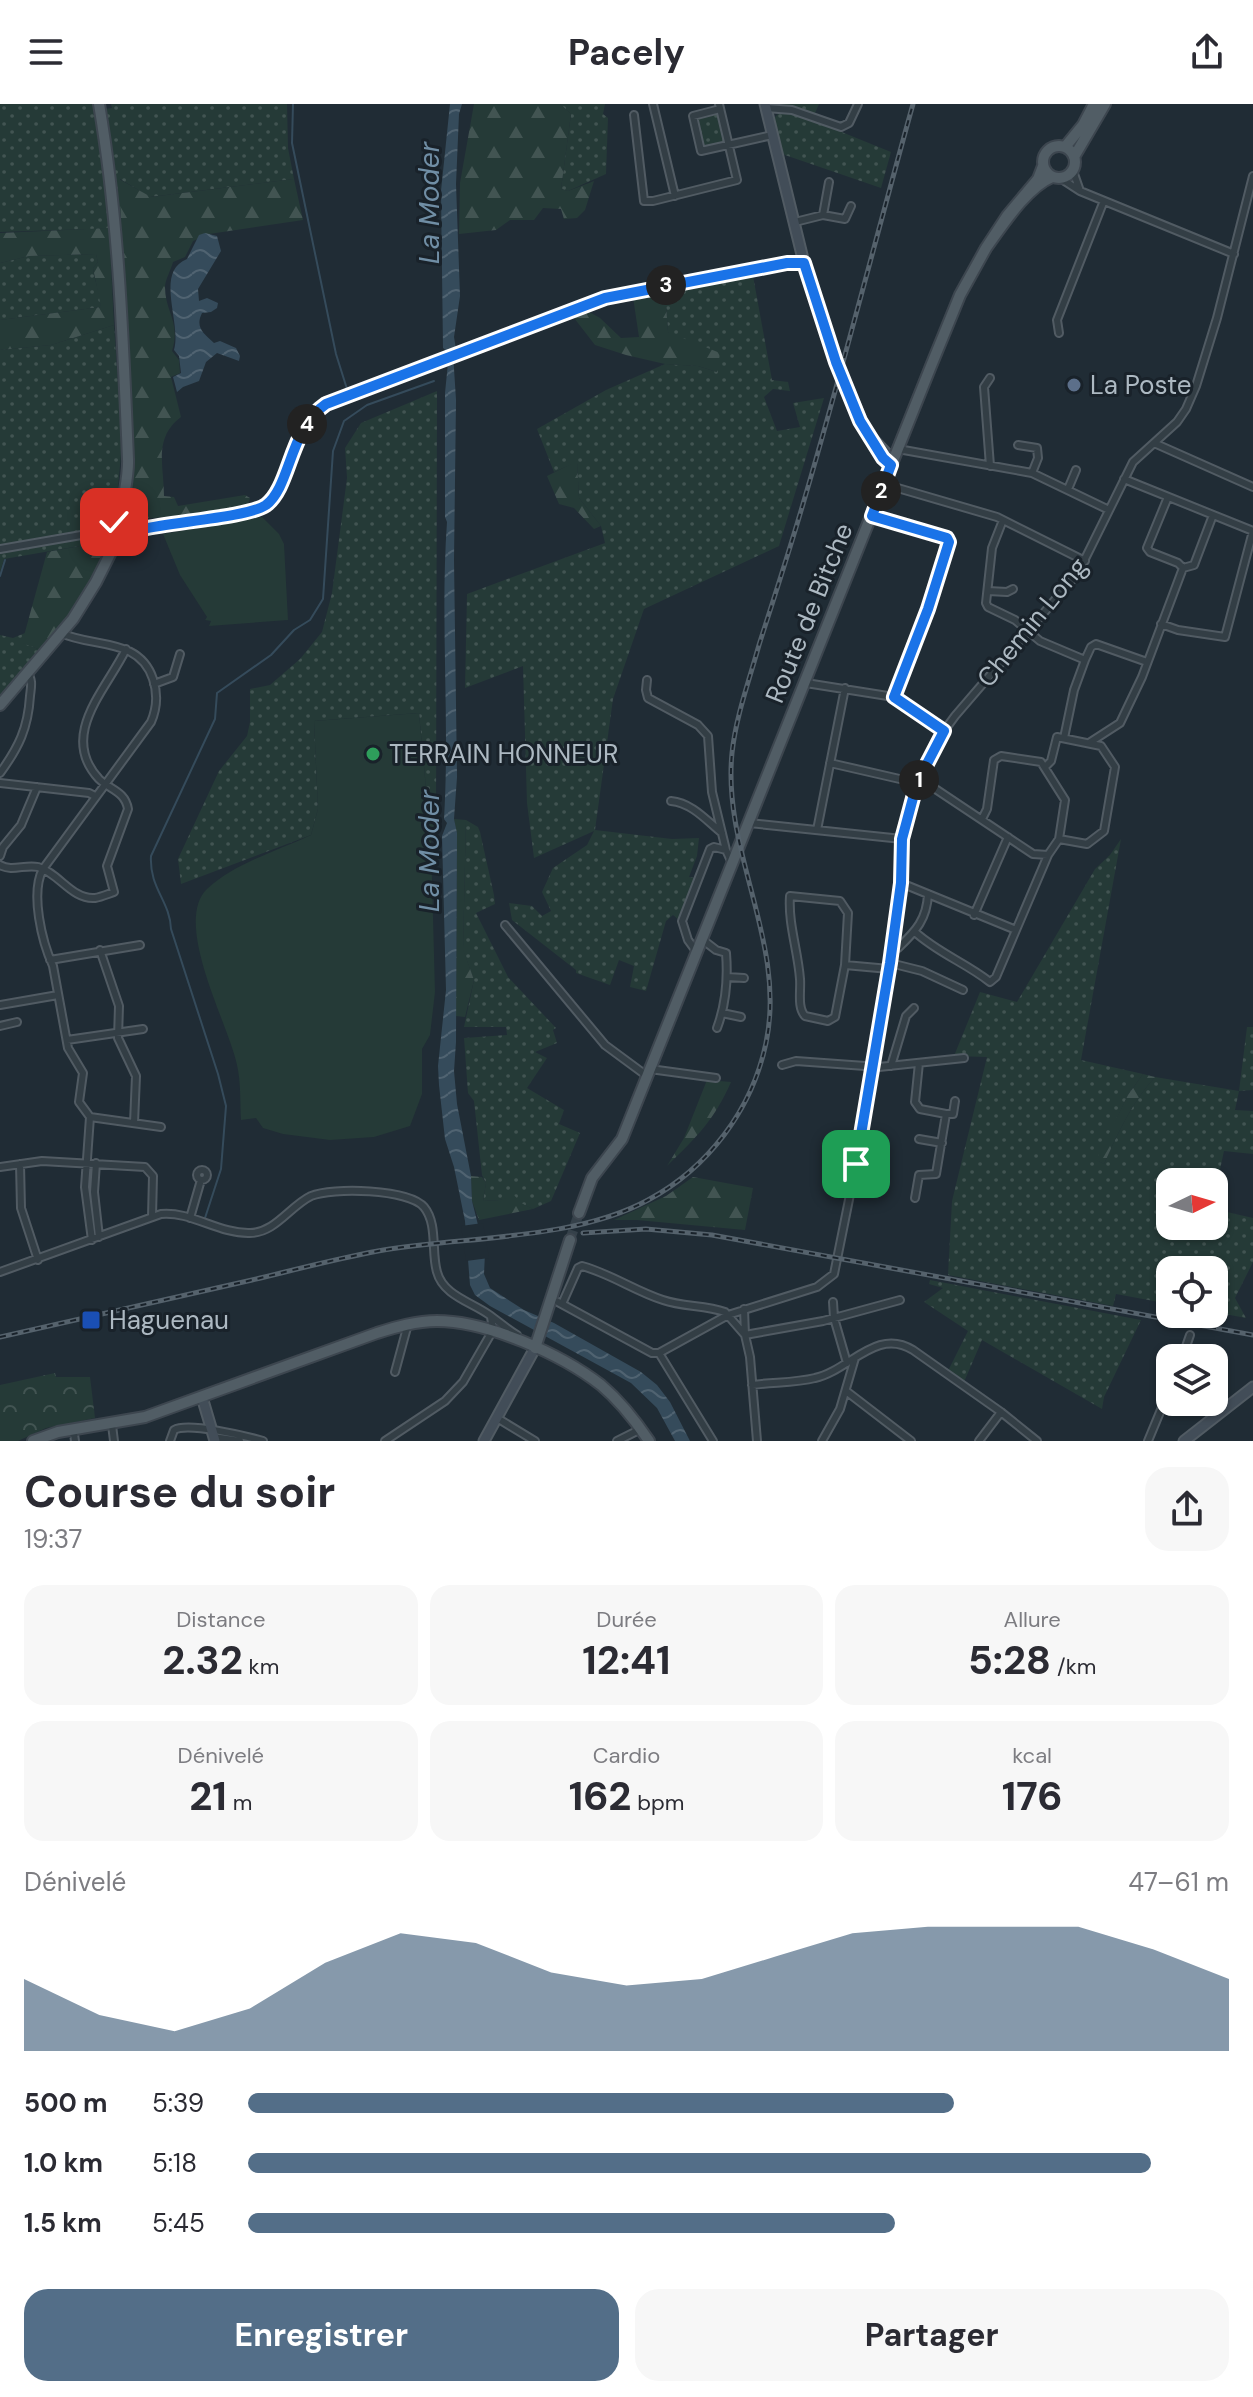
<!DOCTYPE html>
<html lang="fr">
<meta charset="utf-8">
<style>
body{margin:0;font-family:"DM Sans",sans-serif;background:#f7f7f7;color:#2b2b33;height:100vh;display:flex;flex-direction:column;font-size:30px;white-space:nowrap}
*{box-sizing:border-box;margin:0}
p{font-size:26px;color:#7c7c81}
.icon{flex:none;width:44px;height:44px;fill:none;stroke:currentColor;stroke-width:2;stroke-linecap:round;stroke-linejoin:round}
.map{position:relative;height:1337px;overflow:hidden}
.drawer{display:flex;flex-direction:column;background:#fff;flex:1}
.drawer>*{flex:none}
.needle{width:52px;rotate:85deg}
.fabs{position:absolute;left:1156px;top:1064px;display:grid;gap:16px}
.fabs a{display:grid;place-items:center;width:72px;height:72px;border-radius:16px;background:#fff;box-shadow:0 2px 6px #0004;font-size:40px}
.pin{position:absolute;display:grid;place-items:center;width:68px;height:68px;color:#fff;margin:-34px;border-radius:16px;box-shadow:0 4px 12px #0006}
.km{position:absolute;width:40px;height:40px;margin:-20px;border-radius:50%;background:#222;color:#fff;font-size:22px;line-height:40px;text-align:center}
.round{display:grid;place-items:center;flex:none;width:84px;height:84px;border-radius:24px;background:#f7f7f7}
.summary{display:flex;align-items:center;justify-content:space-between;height:136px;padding:0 24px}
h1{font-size:44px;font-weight:700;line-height:60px}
.metrics{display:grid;grid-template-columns:repeat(3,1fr);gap:12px;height:136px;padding:8px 24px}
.metrics div{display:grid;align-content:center;border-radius:20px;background:#f7f7f7;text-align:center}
.metrics b{font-size:40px;font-weight:700}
.metrics small{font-size:22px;font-weight:400}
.metrics p{font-size:22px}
.chart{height:224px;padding:16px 24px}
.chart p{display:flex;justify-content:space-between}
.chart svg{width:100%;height:144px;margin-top:8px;fill:#536e88;opacity:.7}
.cta{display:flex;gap:16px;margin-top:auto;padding:16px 24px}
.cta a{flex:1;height:92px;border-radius:24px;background:#536e88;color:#fff;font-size:32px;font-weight:700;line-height:92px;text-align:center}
.cta a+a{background:#f7f7f7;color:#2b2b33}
ul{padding:0 24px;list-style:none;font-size:26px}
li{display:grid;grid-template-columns:128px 96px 1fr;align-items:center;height:60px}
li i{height:20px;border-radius:10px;background:#536e88}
header{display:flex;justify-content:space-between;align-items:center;height:104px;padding:0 24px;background:#fff;font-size:36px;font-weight:700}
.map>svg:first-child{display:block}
.grass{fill:url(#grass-dots)}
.forest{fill:url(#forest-firs)}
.park{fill:url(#park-crowns)}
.pitch{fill:#253a37}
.water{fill:url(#water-waves)}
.pier{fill:#202c35}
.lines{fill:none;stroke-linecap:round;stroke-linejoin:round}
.stream{stroke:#354b5b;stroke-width:2}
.primary-tunnel{stroke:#35414a;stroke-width:10;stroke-dasharray:10 5;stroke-linecap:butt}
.street-casing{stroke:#515b63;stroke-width:10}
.secondary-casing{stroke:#515b63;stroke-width:13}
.primary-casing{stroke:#3d464f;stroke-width:14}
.street{stroke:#333e45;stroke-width:6}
.secondary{stroke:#424d58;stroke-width:9}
.primary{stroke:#515d65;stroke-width:10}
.rail-casing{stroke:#55626c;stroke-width:5}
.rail{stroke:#19222a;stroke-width:2;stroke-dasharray:6;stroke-linecap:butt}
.route-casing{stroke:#fff;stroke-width:16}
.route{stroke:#1a73e8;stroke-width:10}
.service-dot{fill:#5c6f8a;stroke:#19222a;stroke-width:3}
.leisure-dot{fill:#2e9e5b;stroke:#19222a;stroke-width:3}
.transit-dot{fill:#1a4fb4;stroke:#19222a;stroke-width:3}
.labels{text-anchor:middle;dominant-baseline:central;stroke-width:6;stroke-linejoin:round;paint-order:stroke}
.poi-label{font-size:26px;fill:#adb9c2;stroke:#19222a;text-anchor:start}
.street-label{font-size:26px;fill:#adb9c2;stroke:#19222a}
.water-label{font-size:28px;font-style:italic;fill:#708ea5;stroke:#19222a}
</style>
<header><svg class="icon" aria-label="menu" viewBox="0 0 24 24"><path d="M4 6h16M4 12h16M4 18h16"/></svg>Pacely<svg class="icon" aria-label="share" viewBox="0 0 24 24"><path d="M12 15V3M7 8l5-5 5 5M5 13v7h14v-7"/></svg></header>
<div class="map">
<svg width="1253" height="1337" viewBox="0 0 1253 1337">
<defs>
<pattern id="grass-dots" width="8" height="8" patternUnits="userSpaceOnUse" patternTransform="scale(2)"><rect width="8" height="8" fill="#253a37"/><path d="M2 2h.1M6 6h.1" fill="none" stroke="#425452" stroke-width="1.8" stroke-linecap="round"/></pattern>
<pattern id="forest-firs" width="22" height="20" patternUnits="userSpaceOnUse" patternTransform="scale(2)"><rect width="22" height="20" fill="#253a37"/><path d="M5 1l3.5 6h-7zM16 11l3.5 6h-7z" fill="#425452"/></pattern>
<pattern id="park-crowns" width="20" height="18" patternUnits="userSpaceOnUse" patternTransform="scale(2)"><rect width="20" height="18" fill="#253a37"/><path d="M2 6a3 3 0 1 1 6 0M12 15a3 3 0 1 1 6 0" fill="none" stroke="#425452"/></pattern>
<pattern id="water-waves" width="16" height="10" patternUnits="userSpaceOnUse" patternTransform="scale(2)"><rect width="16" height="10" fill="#354b5b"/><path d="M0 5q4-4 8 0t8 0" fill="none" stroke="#506371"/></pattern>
</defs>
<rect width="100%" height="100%" fill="#202c35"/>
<path class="grass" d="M0,0h101l4,5 7,-1 -1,-4h176l1,44 6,31 -144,18 -30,-18 2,49 -122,4z
M560,0h45l-2,10 5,4 -2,56 -38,17 -7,-2 10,-75z
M778,0h41l-7,16 79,32 -10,36 -99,-34 -8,-36 5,-5z
M716,8l3,2 6,27 -1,3 -20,5 -3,-2 -6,-27 2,-3z
M96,150l2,8 -5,6c2,15 7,25 8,39l-101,13v-57l29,-7z
M753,172l19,104 16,2 2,9 -17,-2 -9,8 13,34 23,-4 -7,-24 31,-5 -45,148 -135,63 -31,90 -18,131 77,9 27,-1 -2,18 -8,21 8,1 -18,42 -6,-5 -7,6 -20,70 -16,-4 4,-21 -15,-6 -9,25 -34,-12v-3l-64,-50 -3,-17 23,3 10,10 9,-5 -9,-19 11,-24 34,-23 7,-14 -60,27 -7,-55 -4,-137 -58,22 2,-94 138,-51 -4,-17 -22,-28 -2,-36 -23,10 -17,-43 69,-39 59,-26 33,2 19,6 -49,-40 -3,-41z
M114,221l8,118 -5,56 2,1 -4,16 -16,17 7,4 -1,8 -8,-2 -93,16 -4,13v-222l51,-5z
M437,287l-1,435 -5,16 -12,-129 -105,8 4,88 -7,26 -130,49 -3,-25 41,-88 28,-35 3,-14v-33l20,-4 30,-26 22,-27 10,-39 15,-115 -2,-30 16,-25z
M25,529l-2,10 18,7 -24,25 -17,24v-64l13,3z
M466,716l12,7 2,5 14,63 1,9 -19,9 32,64 48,51 -3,2 4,13 -22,9 12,6 -20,30 37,22 -5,14 21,9 -29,68 -18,8 -13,-6 -6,-7 -14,4 -17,1 3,-18 -4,-8 -8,-74 -6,-8 -4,-55 43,-3 -1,-8h-42l10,-47 -11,-30z
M1121,735l-40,221 62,14 -15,21 -31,65 7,4c14,-31 28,-62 51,-87l84,14 8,-64h6v63l-14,1 -4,19 18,1v43l-29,-3 -10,46v-15h-44v44h44v-17l39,9v44l-18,36 11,20 -32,-6v-42h-44v34l-54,-10 -3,12 -165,-31 4,-74 35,-144 -33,-1 26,-64 37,10 78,-133 15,-14z
M930,1176l211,40 -37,77 -2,12 -120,-69 -18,42 -16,-11 20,-40 -44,-29 19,-14 -14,-4z"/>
<path class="forest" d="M474,0h86l11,10 -10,75 7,2 26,-10 -9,29 -8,8 -13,1 -3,-10 -18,-1 -9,12h-24l-14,10 -37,4 1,-51z
M119,75l32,18 143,-18 9,41 -94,14 -16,7 -8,16 -12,5c-2,8 -8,18 -8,25 0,25 16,35 7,64l7,9 1,13 -9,4 10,40c-28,21 -17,49 -17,79l10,1 4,9 67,-11 5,3 -3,10c-24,2 -103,15 -122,8l6,-105z
M109,124l5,97 -63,20 -51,5v-30l101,-13 -8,-39 5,-6 -2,-8 -67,2 -29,7v-30z
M665,187l3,41 52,21 -3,19 -19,-6 -33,-2 -39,-9 -31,-10 -24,-31 13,-5 16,9 21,20 18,-1 -6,-40z
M577,357l2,37 22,28 -7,3 -20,-21 -15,-4 -12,-28z
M97,439l8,2c-13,41 -36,72 -64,105l-19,-7 25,-91z
M454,715l12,1 -3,129 11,31 -9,37 -9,-1 1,-182z
M1143,970l12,3c-23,25 -37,56 -51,87l-8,-4 32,-65z
M707,976l24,2c-16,37 -35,56 -64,84l17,-28z
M471,1072l11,1 4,6 -3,18 17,-1 14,-5 7,8 12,6 -54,11 -7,-19z
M693,1073l60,11 -8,42 -108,-10h-23l52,-24z"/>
<path class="park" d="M55,1269l1,4h34l5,41 -49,10 -28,13h-18v-56z"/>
<path class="pitch" d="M262,413l17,17 5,10 4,76 -79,6 2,-5 -6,-1 2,-3 -27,-42 -17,-41z
M419,609l12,129 4,150 -5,43 -8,14v45l-12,32 -36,11 -44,3 -47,-6 -20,-6 -7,-10 -15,2c-1,-18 0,-38 -4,-55 -8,-40 -65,-142 -30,-176 28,-26 70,-38 104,-54l7,-26 -4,-88z"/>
<path class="water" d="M450,0h12l-3,10 -3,70 4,112 -6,41 2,12 -3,4 3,47 -2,160 3,217 -3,42 3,14 -1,209 -2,29 3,33 14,72 1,25 13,52 -1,21 6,14 34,22 30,13 87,49 16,13 13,17 20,39h-15l-18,-33 -26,-25 -141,-77 -15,-11 -5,-10 -5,-64 -11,-54 -9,-28 -6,-54 -1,-19 8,-76 -4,-154 5,-13 -3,-4c6,-99 -4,-198 3,-297l-2,-5v-124l4,-40 -6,-5 -2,-157z
M205,129l12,3 4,15 -23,38 1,12 8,-3 11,5 -1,5 -6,4 -9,1c-7,14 1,20 12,30l6,-2 16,7 4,8 -1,5 -22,-8 -11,9 -7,19 -16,6 -6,5 -4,-15 8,-4 -2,-17 -5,-6c8,-27 -20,-78 13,-91l12,-24z"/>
<path class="pier" d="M483,1119l6,35 -23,3 -5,-35z"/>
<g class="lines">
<path class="stream" d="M293,0l-1,39 44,211 11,35
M0,472l5,-16
M205,1114l16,-49 5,-63 -8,-32 -47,-145c-1,-28 -22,-41 -20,-73l64,-137 2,-26 54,-38 23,-25 16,-10 13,-21 10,-148 11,-30 23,-16 67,-24"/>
<path class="primary-tunnel" d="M570,1136l9,-27"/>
<g class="street-casing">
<path id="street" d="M653,0l22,92
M766,4l26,2 49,17 8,-4 9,-19
M720,5l-27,7 8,35 71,-16
M634,11l10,86h9l84,-21 -18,-76
M1060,74l20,13 -7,-20
M1080,87l154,63
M823,111l6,-33
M795,118l28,-7 22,4 6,-13
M1059,229l-2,-13 46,-117
M990,274l-6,9 6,79
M1154,339l99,44
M1018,341l19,3 1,10 -6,15
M898,345l134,24 77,37
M1124,375l129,52 -28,106 -47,-7 -17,-6
M884,380l113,33 88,44
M1068,385l8,-19
M1168,393l-21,51 3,4 28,11 5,5
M872,412l75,22 2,4 -21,67 -34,88
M1003,416l-11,28 -6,55 2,4 27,13 25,21 45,19 6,-13 5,-3 51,18
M108,421l-21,9 14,-1 7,3
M143,425l26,-6 77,-11 18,-6 13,-14 17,-46 22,-34 10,-8 58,-24 71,-23 111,-47 39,-12 123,-24 76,-11
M121,433l22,-8 -20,-1
M0,445l87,-15
M988,487l19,1 6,-3
M61,529c32,15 78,4 92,46 5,15 4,29 -2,43l-108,147c-13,24 -1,73 10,97l15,82 15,25 -4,29 11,15 -5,70 7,53
M647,576l-1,10 2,8 50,27 10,11 4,56 14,58 6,13
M806,579l88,14 50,34
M154,580l19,-7 7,-23
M1064,634l10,-48 11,-30
M1089,639l31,-20 22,-46 41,-109 11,-3 19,-50
M830,659l87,20
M1046,662l5,-5 6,-24 44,9 14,21 -11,64 -17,13 -28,-5
M0,669c19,-26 28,-45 30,-77 1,-9 3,-16 -3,-24
M919,674l114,76 15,1
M0,679l89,10 6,3
M671,697c21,2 35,19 51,32
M749,719l153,16
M817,726l28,-142
M0,752l3,-9 18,-22 16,-38
M0,761c12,7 25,-1 38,2 21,6 34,33 57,31 6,-1 13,-4 19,-6l-7,-26 21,-57c-3,-18 -18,-19 -29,-30 -41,-44 8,-90 27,-130
M901,779l115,47
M974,811l34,-78
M505,821l100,120 42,31
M915,828c23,21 51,31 75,50l6,-5 52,-122 11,-16 6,-39 -24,-38 -40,-6 -7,4 -7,49 -5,10
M703,836l13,10 10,3c2,25 0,51 -9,75
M892,843l6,1c18,-17 29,-29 30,-54
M100,846l19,56 -1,32 18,38 -2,47
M696,847l-8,-11 -6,-19 28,-72 4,-2 12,3
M50,856l90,-15
M890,859l32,8 41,19
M845,861l-10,52 -7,4 -23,-5c-8,-9 -4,-25 -5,-37 -2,-28 -12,-55 -10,-83l50,5 8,12 -3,52 44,4
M727,873l17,1
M0,901l58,-10
M722,909l19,4
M0,922l17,-4
M67,936l76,-11
M782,961l14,-4 83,6 85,-9
M891,962l15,-50 8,-8
M650,965l66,9
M946,1010h7l2,-13
M90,1013l71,10
M919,1035l23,4
M96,1059l-2,29 5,45
M20,1060l1,44 17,52
M0,1063l42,-6 103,6 8,9 -1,41
M197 1071a5 5 0 1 1 10 0a5 5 0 1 1-10 0Z
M915,1094l4,-23 17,-1 10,-60 -26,-5 -5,-7 4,-39
M190,1114l11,-38
M0,1168l161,-58c30,-3 58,20 89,19 25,0 40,-27 61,-37 21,-9 98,-7 113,11 14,17 7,45 13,65 6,23 34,30 51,42 10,7 19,15 29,21
M558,1198l94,51h7l54,88
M833,1198l1,16 13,45
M562,1200l16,-36 4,-2c29,8 53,25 81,34 20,7 42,5 62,12l20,23 -1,-26
M659,1249l69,-38 89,-28 17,-13 27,-134 29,-177 11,-80 1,-44 15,-56 27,-52 11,-15 123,-143 55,-111 44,-40 9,-13 10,-23 21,-68 36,-142
M1182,1254l8,-23
M395,1268l13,-48
M752,1281c21,-3 43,-2 63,-7 34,-7 61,-51 98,-28l88,62 36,29
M846,1287l65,50
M497,1314l38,23
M112,1321l2,16
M67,1326l7,4 1,7
M213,1333l27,4
M170,1337l4,-11c14,-8 72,6 89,11
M385,1337l60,-40 18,-19 30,-52 -2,-13
M617,1337l24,-12
M757,1337l-7,-84 -5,-22 78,-14 77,-21
M822,1337l18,-32 15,-51
M979,1337l22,-29
M1148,1337l22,-53"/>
</g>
<g class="secondary-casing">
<path id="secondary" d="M765,0l39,159 32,99 31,71 21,22 6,3
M202,1293l13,44
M484,1337l51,-93
M1184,1337l69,-54"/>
</g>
<g class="primary-casing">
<path id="primary" d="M99,0c20,117 24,236 29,355 1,22 -8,45 -6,67
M1043 58a16 16 0 1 1 32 0a16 16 0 1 1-32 0Z
M1065,43l18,-22 11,-21
M1074,53l31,-53
M1043,62l-5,13 -31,37 -21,32c16,-22 41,-61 66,-71
M106 427a9 9 0 1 1 18 0a9 9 0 1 1-18 0Z
M0,601l73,-86 23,-37 22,-44
M579,1109l13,-35 30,-39 309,-773 29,-71 26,-47
M535,1244l35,-108
M33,1337l25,-9 87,-15 232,-84c19,-6 39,-12 60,-12 50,0 124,33 164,64 19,16 34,35 48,56"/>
</g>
<use href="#street" class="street"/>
<use href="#secondary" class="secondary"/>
<use href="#primary" class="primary"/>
<g class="rail-casing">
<path id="rail" d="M583,1129l63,-4 66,6 541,100
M0,1233c84,-19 168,-38 252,-57 42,-10 83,-21 126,-29 84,-15 195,-10 270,-51 60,-32 104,-90 118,-157 21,-100 -44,-191 -34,-290 4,-37 17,-72 27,-108 15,-47 30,-93 44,-141 39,-132 73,-267 110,-400"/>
</g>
<use href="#rail" class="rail"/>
</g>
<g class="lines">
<g class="route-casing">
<path id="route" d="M114,418l12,7h17c28,-7 106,-12 123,-24 25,-19 23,-76 60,-101l279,-106 182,-35h17l32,99 24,59 23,37 8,7 -19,51 75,22 2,4 -21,67 -34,88 50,34 -27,52 -15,56 -1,44 -11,80 -34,201"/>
</g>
<use href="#route" class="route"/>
</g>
<circle class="service-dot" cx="1074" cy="281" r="8"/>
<circle class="leisure-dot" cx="373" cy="650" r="8"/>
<rect class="transit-dot" x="81" y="1206" width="20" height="20" rx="4"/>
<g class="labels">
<g class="poi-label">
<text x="1090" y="281">La Poste</text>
<text x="389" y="650">TERRAIN HONNEUR</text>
<text x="109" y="1216">Haguenau</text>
</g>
<g class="street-label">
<text transform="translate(809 509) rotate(-68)">Route de Bitche</text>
<text transform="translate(1032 518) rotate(-51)">Chemin Long</text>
</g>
<g class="water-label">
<text transform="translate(429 99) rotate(-90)">La Moder</text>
<text transform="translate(429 747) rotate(-90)">La Moder</text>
</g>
</g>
</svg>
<div class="fabs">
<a><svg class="needle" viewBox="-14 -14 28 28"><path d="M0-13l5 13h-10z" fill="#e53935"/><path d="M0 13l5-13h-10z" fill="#7c7c81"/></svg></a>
<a><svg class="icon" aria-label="locate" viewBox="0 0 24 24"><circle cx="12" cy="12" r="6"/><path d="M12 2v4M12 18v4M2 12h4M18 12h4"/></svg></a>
<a><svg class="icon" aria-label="layers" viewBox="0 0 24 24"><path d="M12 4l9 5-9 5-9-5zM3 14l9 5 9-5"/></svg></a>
</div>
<div class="pin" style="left:856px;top:1060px;background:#1e9e55"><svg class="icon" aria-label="arrive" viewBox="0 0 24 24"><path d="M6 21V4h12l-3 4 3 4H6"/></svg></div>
<div class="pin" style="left:114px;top:418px;background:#d93025"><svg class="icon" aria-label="check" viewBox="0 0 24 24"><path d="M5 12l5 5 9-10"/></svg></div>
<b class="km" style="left:919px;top:676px">1</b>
<b class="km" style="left:881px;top:387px">2</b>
<b class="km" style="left:666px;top:181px">3</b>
<b class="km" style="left:307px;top:320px">4</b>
</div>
<section class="drawer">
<div class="summary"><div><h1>Course du soir</h1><p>19:37</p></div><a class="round"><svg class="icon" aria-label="share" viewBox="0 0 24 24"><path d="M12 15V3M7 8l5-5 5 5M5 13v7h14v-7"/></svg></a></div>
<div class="metrics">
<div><p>Distance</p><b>2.32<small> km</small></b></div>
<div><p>Durée</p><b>12:41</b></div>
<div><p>Allure</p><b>5:28<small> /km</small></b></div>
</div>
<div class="metrics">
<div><p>Dénivelé</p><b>21<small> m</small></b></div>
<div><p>Cardio</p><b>162<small> bpm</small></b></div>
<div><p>kcal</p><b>176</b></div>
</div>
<div class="chart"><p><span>Dénivelé</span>47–61 m</p>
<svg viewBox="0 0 160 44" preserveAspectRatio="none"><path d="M0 44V22L10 33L20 38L30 31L40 17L50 8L60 11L70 20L80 24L90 22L100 15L110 8L120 6L130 6L140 6L150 13L160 22V44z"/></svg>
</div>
<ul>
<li><b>500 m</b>5:39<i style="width:72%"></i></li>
<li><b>1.0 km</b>5:18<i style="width:92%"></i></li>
<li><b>1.5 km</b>5:45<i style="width:66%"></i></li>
</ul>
<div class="cta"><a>Enregistrer</a><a>Partager</a></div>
</section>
